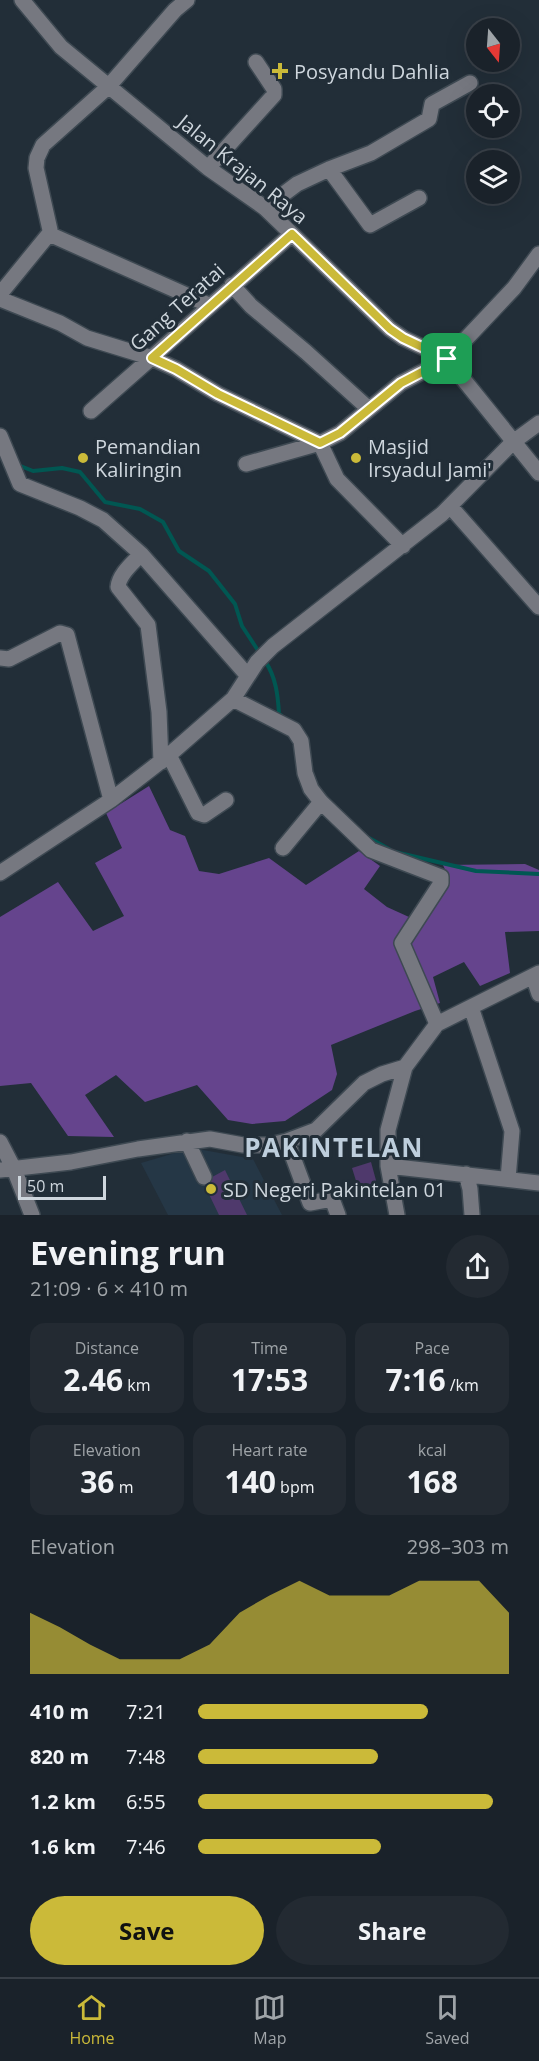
<!DOCTYPE html>
<meta charset="utf-8">
<style>
body{margin:0;font-family:"Open Sans",sans-serif;background:#232a32;color:#f1f3f6;height:100vh;display:flex;flex-direction:column;font-size:22px;white-space:nowrap}
*{box-sizing:border-box;margin:0}
p{font-size:20px;color:#9fa4a8}
.icon{flex:none;width:33px;height:33px;fill:none;stroke:currentColor;stroke-width:2;stroke-linecap:round;stroke-linejoin:round}
.map{position:relative;height:1215px;overflow:hidden}
.details{display:flex;flex-direction:column;background:#1a222a;flex:1}
.details>*{flex:none}
.needle{width:39px;rotate:163deg}
.controls{position:absolute;left:466px;top:18px;display:grid;gap:12px}
.controls a{display:grid;place-items:center;width:54px;height:54px;border-radius:50%;background:#1a222a;box-shadow:0 6px 24px #0002,0 0 0 2px #383f47;font-size:30px}
.scale{position:absolute;left:18px;bottom:15px;width:88px;box-sizing:border-box;padding-left:6px;border:3px solid #ced6dd;border-top:0;font-size:16px;line-height:21px;white-space:nowrap;color:#ced6dd;-webkit-text-stroke:4px #222e38;paint-order:stroke}
.pin{position:absolute;display:grid;place-items:center;width:51px;height:51px;color:#fff;margin:-26px;border-radius:12px;box-shadow:0 3px 9px #0006}
.round{display:grid;place-items:center;flex:none;width:63px;height:63px;border-radius:32px;background:#232a32}
.headline{display:flex;align-items:center;justify-content:space-between;height:102px;padding:0 30px}
h1{font-size:33px;font-weight:700;line-height:45px}
.metrics{display:grid;grid-template-columns:repeat(3,1fr);gap:9px;height:102px;padding:6px 30px}
.metrics div{display:grid;align-content:center;border-radius:15px;background:#232a32;text-align:center}
.metrics b{font-size:30px;font-weight:700}
.metrics small{font-size:16px;font-weight:400}
.metrics p{font-size:16px}
.chart{height:168px;padding:12px 30px}
.chart p{display:flex;justify-content:space-between}
.chart svg{width:100%;height:108px;margin-top:6px;fill:#cbba39;opacity:.7}
.primary-button{display:flex;gap:12px;margin-top:auto;padding:12px 30px}
.primary-button a{flex:1;height:69px;border-radius:36px;background:#cbba39;color:#111;font-size:24px;font-weight:700;line-height:69px;text-align:center}
.primary-button a+a{background:#232a32;color:#f1f3f6}
ul{padding:0 30px;list-style:none;font-size:20px}
li{display:grid;grid-template-columns:96px 72px 1fr;align-items:center;height:45px}
li i{height:15px;border-radius:8px;background:#cbba39}
.tabs{display:flex;justify-content:space-around;align-items:center;height:84px;border-top:2px solid #383f47;background:#1a222a;font-size:16px;color:#9fa4a8}
.tabs a{display:grid;justify-items:center;gap:3px}
.tabs .selected{color:#cbba39}
.map>svg:first-child{display:block}
.built{fill:#253746}
.green{fill:#4f396c}
.forest{fill:#65448d}
.lines{fill:none;stroke-linecap:round;stroke-linejoin:round}
.stream{stroke:#015752;stroke-width:4}
.minor-casing{stroke:#3e4952;stroke-width:18}
.minor{stroke:#767880;stroke-width:15}
.route-casing{stroke:#fff;stroke-width:12}
.route{stroke:#cbba39;stroke-width:8}
.poi-dot{fill:#cbba39;stroke:#222e38;stroke-width:2}
.labels{text-anchor:middle;dominant-baseline:central;stroke-width:6;stroke-linejoin:round;paint-order:stroke}
.poi-label{font-size:20px;fill:#ced6dd;stroke:#222e38;text-anchor:start}
.street-label{font-size:20px;fill:#ced6dd;stroke:#222e38}
.district-label{font-size:26px;font-weight:bold;letter-spacing:1.5px;fill:#becedc;stroke:#222e38}
</style>
<div class="map">
<svg width="539" height="1215" viewBox="0 0 539 1215">
<rect width="100%" height="100%" fill="#222e38"/>
<path class="built" d="M192,1148l61,11 29,56h-114l-27,-52z"/>
<path class="green" d="M371,1162l9,33 -18,5 -10,-32z
M225,1170l22,45h-28l-16,-33z"/>
<path class="forest" d="M149,786l21,44 15,6 14,35 20,3 50,-16 37,27 53,-34 21,15 -16,23 23,18 33,15 30,-41 -7,-16 82,-1 14,6v61l-34,1 5,41 -30,13 -16,-24 -31,15 7,26 -25,8 -84,34 6,29 -5,16 -47,31 -33,3 -24,-4 -31,-35 -52,17 -29,-27 -31,20 29,42 -46,-1 -37,-53 -31,3v-169l58,-35 35,49 31,-15 -29,-53 27,-15 -16,-35z"/>
<g class="lines">
<path class="stream" d="M18,465l15,6 29,-3 18,4 25,30 35,7 23,13 16,29 30,20 26,33 7,22 17,26
M265,661c11,16 13,35 14,53l2,1
M369,838l20,11
M395,852l81,19 63,3"/>
<g class="minor-casing">
<path id="minor" d="M22,0l39,47 147,121 57,40 125,121 13,9 44,21
M208,168l66,-73v-6l-18,-27
M329,169l41,56 49,-27
M265,208l32,-24 32,-15 42,-16 58,-34 3,-15 38,-21
M49,234l160,71
M539,254l-25,34 -67,71 92,114
M232,285l19,21 55,46 63,57
M0,294l49,-60 1,-4 -14,-62 1,-10 6,-13 65,-58 67,-77 12,-10
M0,299l60,24 27,15 65,20 24,11 42,25 102,49 17,36 66,67
M91,411l201,-177
M0,436l20,48 60,24 23,12 38,34
M246,464l74,-21 20,-10 61,-50 46,-24
M450,506l89,101
M0,658l9,1 51,-26 7,2 44,165
M233,699l61,31 7,11 4,32 6,16 10,13 50,48 70,27v6l-39,60 35,81
M169,755l29,58 6,2 22,-15
M161,762l-2,-50 -11,-87 -30,-38c1,-13 15,-24 23,-33l107,122
M283,848l38,-46
M0,873l111,-73 58,-45 64,-56 24,-37 16,-16 169,-132 71,-72 26,-19
M533,976l6,18
M471,1007l41,124 -4,48
M187,1141l17,36
M287,1141l23,62 22,-4 6,16
M0,1142l14,27 18,46
M388,1166l151,17
M0,1170l71,-8 67,-13 72,-10 33,6h27l17,-4 29,-11 48,-47 18,-9 23,-7
M466,1174l4,15 2,26
M397,1215l-9,-49v-36l17,-63 32,-43 102,-51"/>
</g>
<use href="#minor" class="minor"/>
</g>
<g class="lines">
<g class="route-casing">
<path id="route" d="M292,234l98,95 13,9 44,21 -46,24 -61,50 -20,10 -102,-49 -42,-25 -24,-11z"/>
</g>
<use href="#route" class="route"/>
</g>
<g class="poi-dot">
<path d="M277 62h6v6h6v6h-6v6h-6v-6h-6v-6h6z"/>
<circle cx="83" cy="458" r="6"/>
<circle cx="356" cy="458" r="6"/>
<circle cx="211" cy="1189" r="6"/>
</g>
<g class="labels">
<g class="poi-label">
<text x="294" y="71">Posyandu Dahlia</text>
<text x="95" y="446">Pemandian<tspan x="95" dy="23">Kaliringin</tspan></text>
<text x="368" y="446">Masjid<tspan x="368" dy="23">Irsyadul Jami'</tspan></text>
<text x="223" y="1189">SD Negeri Pakintelan 01</text>
</g>
<g class="street-label">
<text transform="translate(243 169) rotate(39)">Jalan Krajan Raya</text>
<text transform="translate(177 307) rotate(-42)">Gang Teratai</text>
</g>
<g class="district-label">
<text x="334" y="1147">PAKINTELAN</text>
</g>
</g>
</svg>
<div class="controls">
<a><svg class="needle" viewBox="-14 -14 28 28"><path d="M0-13l5 13h-10z" fill="#e53935"/><path d="M0 13l5-13h-10z" fill="#9fa4a8"/></svg></a>
<a><svg class="icon" aria-label="locate" viewBox="0 0 24 24"><circle cx="12" cy="12" r="6"/><path d="M12 2v4M12 18v4M2 12h4M18 12h4"/></svg></a>
<a><svg class="icon" aria-label="layers" viewBox="0 0 24 24"><path d="M12 4l9 5-9 5-9-5zM3 14l9 5 9-5"/></svg></a>
</div>
<div class="scale">50 m</div>
<div class="pin" style="left:447px;top:359px;background:#1e9e55"><svg class="icon" aria-label="arrive" viewBox="0 0 24 24"><path d="M6 21V4h12l-3 4 3 4H6"/></svg></div>
</div>
<section class="details">
<div class="headline"><div><h1>Evening run</h1><p>21:09 · 6 × 410 m</p></div><a class="round"><svg class="icon" aria-label="share" viewBox="0 0 24 24"><path d="M12 15V3M7 8l5-5 5 5M5 13v7h14v-7"/></svg></a></div>
<div class="metrics">
<div><p>Distance</p><b>2.46<small> km</small></b></div>
<div><p>Time</p><b>17:53</b></div>
<div><p>Pace</p><b>7:16<small> /km</small></b></div>
</div>
<div class="metrics">
<div><p>Elevation</p><b>36<small> m</small></b></div>
<div><p>Heart rate</p><b>140<small> bpm</small></b></div>
<div><p>kcal</p><b>168</b></div>
</div>
<div class="chart"><p><span>Elevation</span>298–303 m</p>
<svg viewBox="0 0 160 44" preserveAspectRatio="none"><path d="M0 44V19L10 25L20 32L30 38L40 38L50 38L60 32L70 19L80 12L90 6L100 12L110 12L120 12L130 6L140 6L150 6L160 19V44z"/></svg>
</div>
<ul>
<li><b>410 m</b>7:21<i style="width:74%"></i></li>
<li><b>820 m</b>7:48<i style="width:58%"></i></li>
<li><b>1.2 km</b>6:55<i style="width:95%"></i></li>
<li><b>1.6 km</b>7:46<i style="width:59%"></i></li>
</ul>
<div class="primary-button"><a>Save</a><a>Share</a></div>
</section>
<nav class="tabs">
<a class="selected"><svg class="icon" aria-label="home" viewBox="0 0 24 24"><path d="M3 11l9-7 9 7M6 9v11h12V9"/></svg>Home</a>
<a><svg class="icon" aria-label="map" viewBox="0 0 24 24"><path d="M3 6l6-2 6 2 6-2v14l-6 2-6-2-6 2zM9 4v14M15 6v14"/></svg>Map</a>
<a><svg class="icon" aria-label="saved" viewBox="0 0 24 24"><path d="M7 4h10v16l-5-4-5 4z"/></svg>Saved</a>
</nav>
